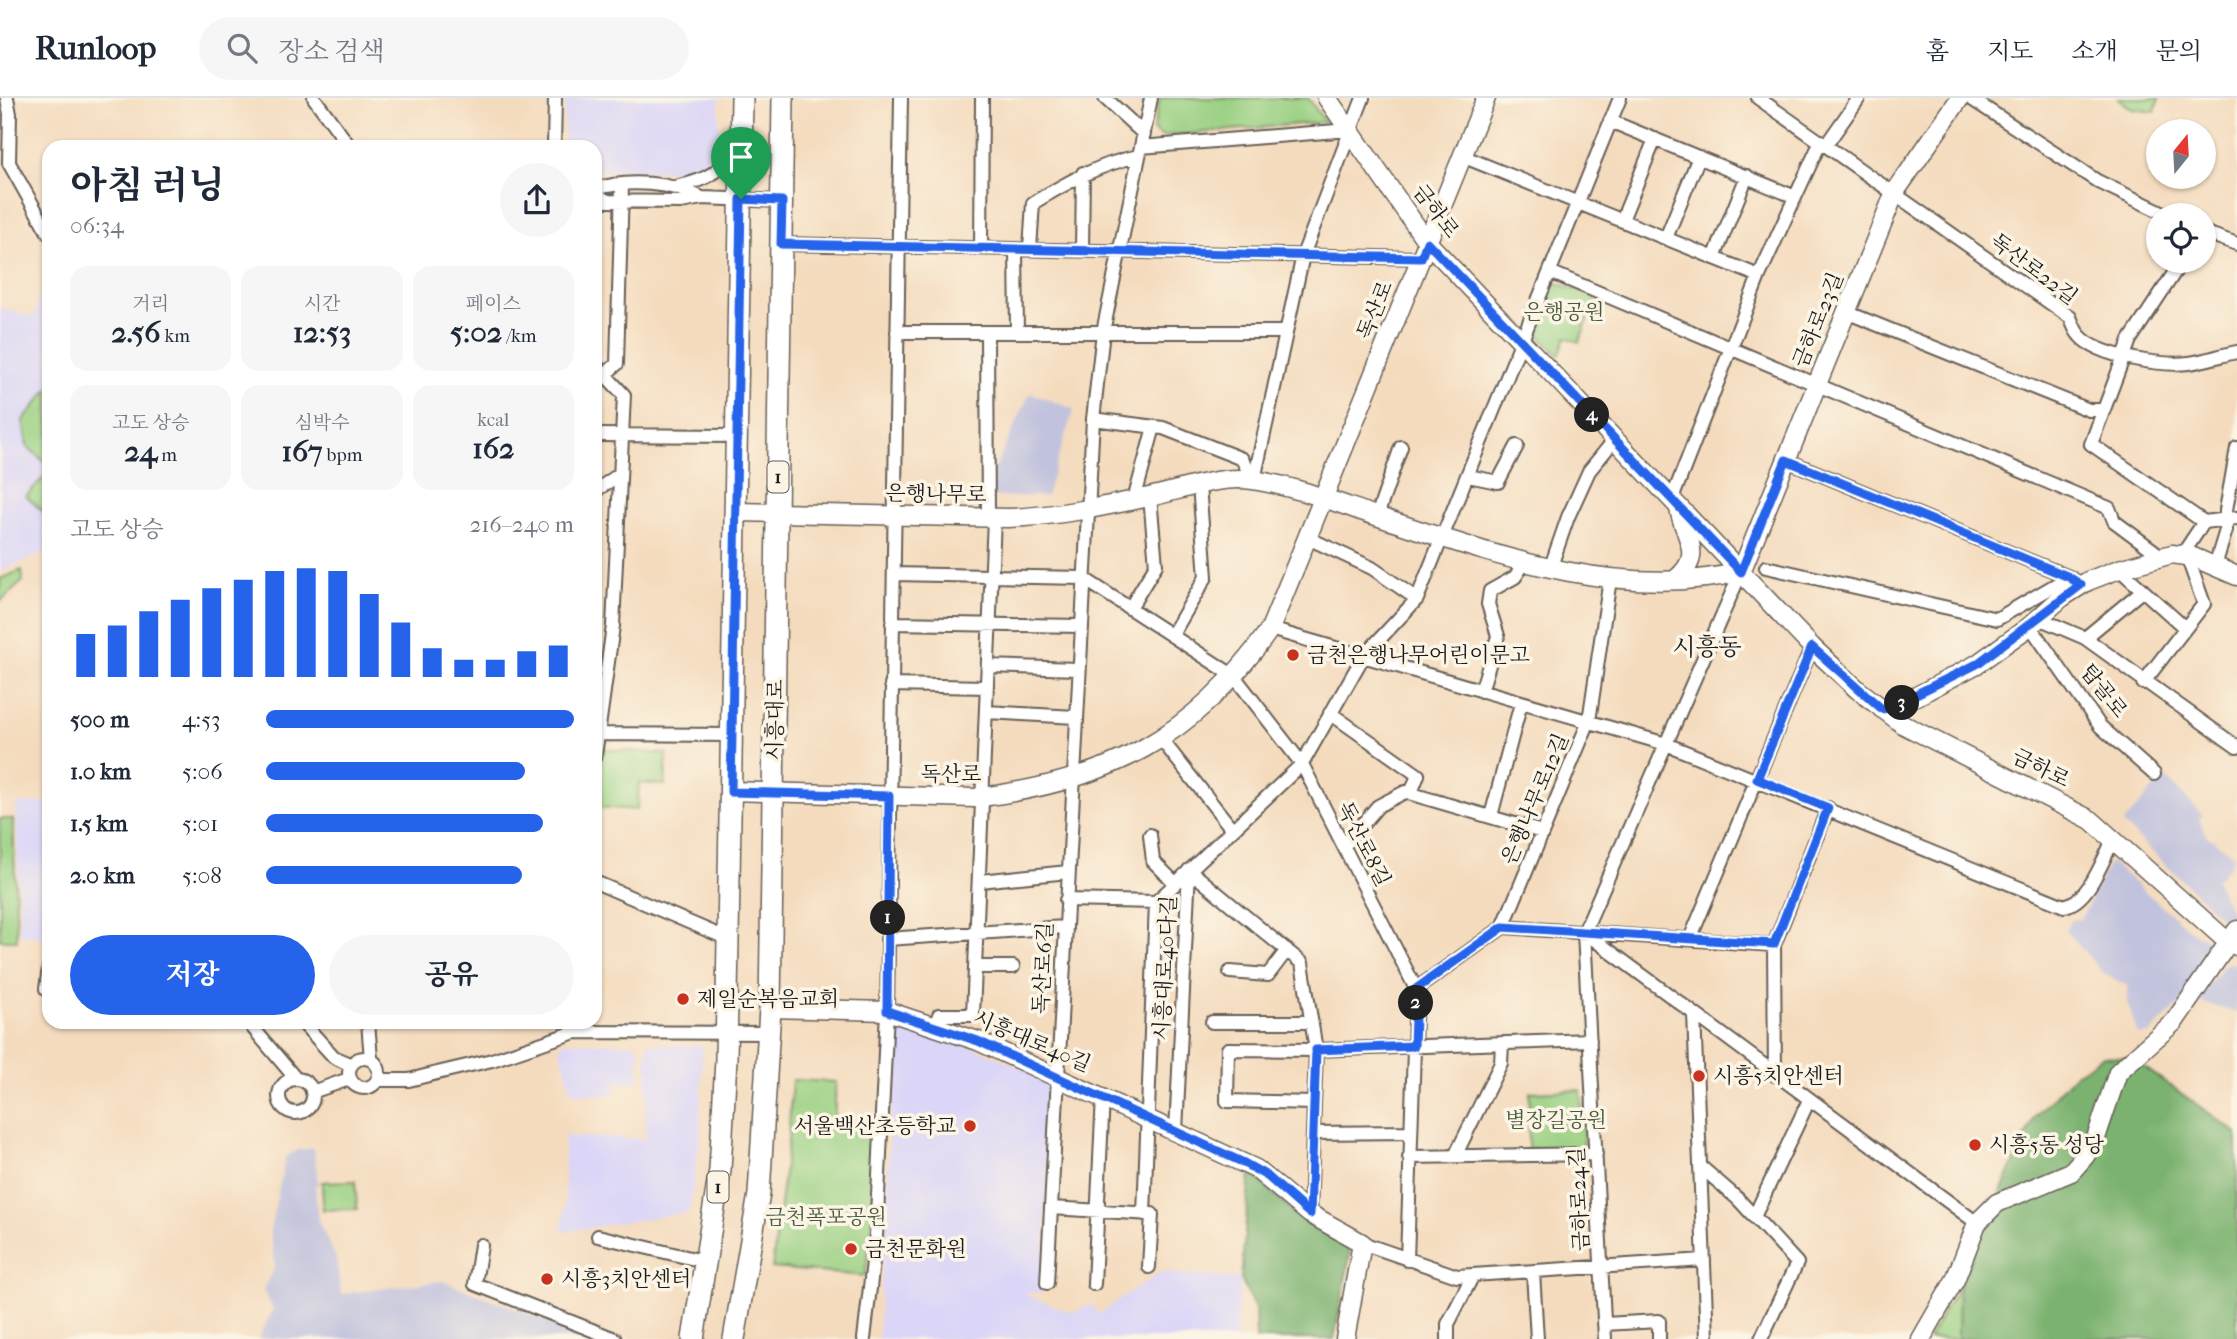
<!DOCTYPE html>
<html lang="ko">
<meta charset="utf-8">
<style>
body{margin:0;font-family:"IM FELL French Canon","Noto Serif KR",serif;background:#f6f6f7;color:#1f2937;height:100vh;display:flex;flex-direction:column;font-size:26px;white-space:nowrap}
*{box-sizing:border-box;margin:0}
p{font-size:23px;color:#747a83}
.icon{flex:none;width:38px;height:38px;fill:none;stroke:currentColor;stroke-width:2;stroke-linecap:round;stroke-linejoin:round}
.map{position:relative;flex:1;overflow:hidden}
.drawer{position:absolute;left:42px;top:42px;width:560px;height:889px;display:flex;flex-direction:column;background:#fff;border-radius:21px;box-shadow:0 2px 5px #0004}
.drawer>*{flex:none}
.needle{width:46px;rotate:18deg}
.fabs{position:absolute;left:2146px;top:21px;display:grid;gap:14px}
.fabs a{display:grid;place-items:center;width:70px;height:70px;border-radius:50%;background:#fff;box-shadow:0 2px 5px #0004;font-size:35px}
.pin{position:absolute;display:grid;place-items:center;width:60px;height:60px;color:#fff;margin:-72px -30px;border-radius:50% 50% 50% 0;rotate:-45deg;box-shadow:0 0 7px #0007}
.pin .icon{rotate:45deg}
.km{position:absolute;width:35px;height:35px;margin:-18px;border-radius:50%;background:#222;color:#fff;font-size:19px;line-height:35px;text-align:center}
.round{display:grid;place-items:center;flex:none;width:74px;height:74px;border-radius:37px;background:#f6f6f7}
.head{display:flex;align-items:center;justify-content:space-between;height:119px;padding:0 28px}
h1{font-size:38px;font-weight:700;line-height:52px}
.metrics{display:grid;grid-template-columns:repeat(3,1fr);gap:10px;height:119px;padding:7px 28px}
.metrics div{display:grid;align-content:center;border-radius:18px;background:#f6f6f7;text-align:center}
.metrics b{font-size:30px;font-weight:700}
.metrics small{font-size:19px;font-weight:400}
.metrics p{font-size:19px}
.chart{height:196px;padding:14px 28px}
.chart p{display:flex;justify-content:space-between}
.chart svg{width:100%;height:126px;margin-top:7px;stroke:#2563eb;stroke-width:6}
.button{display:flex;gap:14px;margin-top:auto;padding:14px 28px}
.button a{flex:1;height:80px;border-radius:42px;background:#2563eb;color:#fff;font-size:28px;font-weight:700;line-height:80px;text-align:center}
.button a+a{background:#f6f6f7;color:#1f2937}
ul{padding:0 28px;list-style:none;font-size:23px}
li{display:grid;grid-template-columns:112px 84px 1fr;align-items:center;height:52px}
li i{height:18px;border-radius:9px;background:#2563eb}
header{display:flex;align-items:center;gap:42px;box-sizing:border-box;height:98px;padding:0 35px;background:#fff;border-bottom:2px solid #e0e1e3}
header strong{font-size:33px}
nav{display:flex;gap:38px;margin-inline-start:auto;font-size:24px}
.search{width:490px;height:63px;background:#f6f6f7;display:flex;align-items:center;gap:18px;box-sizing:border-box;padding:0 24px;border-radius:38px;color:#747a83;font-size:26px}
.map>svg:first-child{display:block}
.built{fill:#dbd6f7}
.industrial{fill:#c1c2dd}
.green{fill:#9ad082;stroke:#5b764f;stroke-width:2}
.forest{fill:#7bb270;stroke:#4c6746;stroke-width:2}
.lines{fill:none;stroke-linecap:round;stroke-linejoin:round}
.street-casing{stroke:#685f55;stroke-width:16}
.secondary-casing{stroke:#685f55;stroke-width:21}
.primary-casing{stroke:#685f55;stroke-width:24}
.street{stroke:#fff;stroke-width:12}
.secondary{stroke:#fff;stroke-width:18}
.primary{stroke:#fff;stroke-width:21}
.route-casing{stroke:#fff;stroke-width:14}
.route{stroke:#2563eb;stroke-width:9}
.poi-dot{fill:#c8321e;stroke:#fcf5e5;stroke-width:2.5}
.labels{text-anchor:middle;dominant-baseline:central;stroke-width:7;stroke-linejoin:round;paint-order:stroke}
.shield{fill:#fcf5e5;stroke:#5f5d58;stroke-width:2}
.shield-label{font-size:19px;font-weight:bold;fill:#1c1c1c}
.street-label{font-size:21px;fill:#1c1c1c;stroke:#fcf5e5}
.park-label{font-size:21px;fill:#485b40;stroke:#fcf5e5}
.poi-label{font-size:21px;fill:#1c1c1c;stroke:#fcf5e5;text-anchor:start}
.quarter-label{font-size:24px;fill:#1c1c1c;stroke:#fcf5e5}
</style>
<header>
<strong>Runloop</strong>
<div class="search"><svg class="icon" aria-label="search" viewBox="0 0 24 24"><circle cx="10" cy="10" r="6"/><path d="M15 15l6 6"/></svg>장소 검색</div>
<nav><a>홈</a><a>지도</a><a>소개</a><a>문의</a></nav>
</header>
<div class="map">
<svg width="2237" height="1241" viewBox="0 0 2237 1241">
<rect width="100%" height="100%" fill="#fcf5e5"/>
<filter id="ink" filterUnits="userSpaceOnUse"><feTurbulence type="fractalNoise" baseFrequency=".0143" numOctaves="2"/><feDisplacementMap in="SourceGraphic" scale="14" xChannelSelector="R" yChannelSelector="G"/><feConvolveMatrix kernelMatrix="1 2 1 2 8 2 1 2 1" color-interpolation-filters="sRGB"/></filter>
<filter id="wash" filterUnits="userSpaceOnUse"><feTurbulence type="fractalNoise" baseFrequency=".00686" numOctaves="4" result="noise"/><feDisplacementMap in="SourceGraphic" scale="28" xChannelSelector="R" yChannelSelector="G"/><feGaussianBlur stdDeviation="1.57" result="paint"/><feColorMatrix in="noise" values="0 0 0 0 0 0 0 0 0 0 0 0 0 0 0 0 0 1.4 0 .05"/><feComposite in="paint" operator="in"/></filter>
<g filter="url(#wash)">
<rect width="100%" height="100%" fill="#f4dbbe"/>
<path class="built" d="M565,0h154v64l-9,8 -115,1v-24h-31z
M41,193l8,2v258l-49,20v-263l34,9z
M49,704v136l-29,-3 -4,-131z
M896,928h8l71,22 75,32 -7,213h-22l52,20 17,-9 9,10 62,-42 80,7 -6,60h-357z
M565,944l74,2v37l-22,1 -4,13 -41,-2 -12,-46z
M647,946l55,2 -2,96 -11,70 -128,20 4,-24 -1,-72 82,3z"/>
<path class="industrial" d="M1030,295l44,16 -28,87 -48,1 -5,-2v-22z
M2164,678l38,39 -3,4 8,17 27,19 -4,11 -15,14 20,39 -11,1 -101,-96z
M2110,764l80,68 30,17 -30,47 -41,40 -11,1 -10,-31v-18l-24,-12 -39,-44 6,-10 10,-1z
M2231,865l6,2v48l-40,-12 27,-36z
M314,1050l4,37h-3l3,36 18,37 5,36 101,-13 153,58h-337l15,-30 -10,-19 12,-24 -5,-36 16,-74 12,-6z"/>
<path class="green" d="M1160,0h148l17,24 -164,14 -8,-6z
M2118,0h41l-4,14 -23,-3z
M1551,183l46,16 -18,45 -13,-5 -7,18c-36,-33 -27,-31 -8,-74z
M49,291v77l-22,-20 -4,-26z
M47,376l2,3v40l-23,-21z
M22,472l1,11 -23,21v-23z
M602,651l65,5 -2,31 -26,-2 -2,27 -39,-3z
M0,721h13l4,121h-17z
M792,982l44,2 -2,39 43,2 -5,105 -7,48 -93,-8 16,-127z
M1581,992l3,58 -56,1 2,-57z
M355,1083l2,28 -34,1 -1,-28z
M1959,1187l-1,54h-30z"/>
<path class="forest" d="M2103,958l28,2 106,75v206h-279l1,-54 75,-167 42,-45z
M1250,1074l54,50 43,24 3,8 -16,85h-78l-1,-30 -14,-30z"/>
</g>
<g filter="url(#ink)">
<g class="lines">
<g class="street-casing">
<path id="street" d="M7,0l3,16 -1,49 40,71
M314,0l36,49
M1105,0l39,36
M1758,0l312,219c3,7 5,14 10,19 18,21 83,30 109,27 16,-2 32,-8 48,-11
M1970,0l127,83 71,34
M1610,23l183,75
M1826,47l33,-47
M554,49l1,-49
M1141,49l208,-17
M1462,58l297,120
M679,88c29,-6 46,-16 58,-44
M595,91c33,-10 77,-7 107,9
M595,97l13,6 73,1 21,-4 80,3
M1622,122l33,-81
M2203,134l34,12
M1666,140l33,-81
M781,146l640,14
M981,150l1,-150
M1016,151l1,83
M1030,151l3,-46c35,-21 66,-39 106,-47
M1082,152l1,-77
M1714,160l33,-82
M2182,163l-52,79 -39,104 113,78
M1550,174l559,236 5,13 47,35
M1846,214l243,98h12
M897,234h389
M987,234l1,186
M595,266l29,31 -11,231 -18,130
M595,285l22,-19 5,-179
M1093,321l70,9 79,31 11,21
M595,337l141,1
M1786,362l283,117 12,8
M1468,378l30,6 19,-36
M1254,382l49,-225 60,-157
M595,393l25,-17
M1672,401l87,-223 62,-135
M1134,402l20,-73
M1377,418l24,-69
M1308,440l64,30 45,31
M2182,457l22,-33 33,-4
M2215,468l11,-36v-20l11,-62
M1766,469l231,52 72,-42
M1550,471l18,-52 21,-46 26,-32
M2119,471l66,59
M894,476l189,4 151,98 68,88 114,225 -9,271
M1130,510l26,-43 -6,-68
M2038,520l47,20 152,109
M892,525l189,3
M2030,528l70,100 54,48
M1270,531l396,115 398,162c25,-4 39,-47 50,-68
M1172,537l34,-58 -7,-92
M2085,540l58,-48
M988,568l90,3
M2143,585l61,-79 -17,-48
M891,587l96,2
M1481,593l17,-55 -10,-32 2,-13 25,-14 10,-15
M987,614l89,5
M1330,615l88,62 -7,18
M595,636l137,1
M1161,641l71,90
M1491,718l30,-113
M1150,737l3,26 22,22
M1344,748l34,-40 27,-14 137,40
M1189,772l113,93 14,87 -6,164
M980,783l88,-9
M595,784l133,57
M1066,802l90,2 146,-138 61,-107 54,-58 203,-501
M1503,829l271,18
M1584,834l393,291
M887,841l178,-12
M1690,841l122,-292
M976,869h37
M1230,874l38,3 19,-25
M46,891l3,-22
M1416,891l87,-62 86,-206 21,-142
M1694,916l13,325
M248,924l48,57
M302,924l32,35 17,8
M368,924l3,37
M1212,924h99
M935,929l4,-12h34l21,-497
M349 975a15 15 0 1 1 30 0a15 15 0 1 1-30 0Z
M1775,977l-1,-130 54,-137
M279 998a17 17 0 1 1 34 0a17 17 0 1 1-34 0Z
M378,982h31l24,-6 59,-14 83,-28 194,1
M312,994l37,-13
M1314,1005l-87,-2 1,-52 88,1 274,-10
M1176,1033l13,-261
M1313,1035l97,-1
M1455,1058l46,-93 1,-20
M1409,1059l187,-3
M1700,1068l38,33 59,64 -36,76
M1051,1110l101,6 -3,53
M1144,1116l12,-312
M1754,1119l55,-117
M598,1138l109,26
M1362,1145l95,33 247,-16
M481,1147l-6,39 140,55
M1533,1174l4,67
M1047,1185l46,-864 10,-87 48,-234
M1094,1186l9,-188
M1604,1226l55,-3v18
M864,1241l12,-103 11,-225 14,-913
M1448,1241v-15l25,-49
M1605,1241l-21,-407 157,-360"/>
</g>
<g class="secondary-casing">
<path id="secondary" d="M1327,0l100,144 385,405 46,43 46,35 187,95 138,123 8,3
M735,414l273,6c49,-2 94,-11 141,-21 34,-7 70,-22 104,-17 40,6 79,21 117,34 119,39 244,87 371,58
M1741,474l154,-380 65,-94
M1676,481c29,-24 9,-40 3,-70
M1882,611l35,-13 60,-32 53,-38 31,-28 27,-17 31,-12 53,-15 21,3 44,19
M731,693l243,7c133,-16 219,-59 296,-169l216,-531
M770,910l117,3 91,30 278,128 54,45 52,29 -17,96
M1921,1241l34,-59 22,-57 20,-20 74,-31 14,-16 11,-18 22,-66 56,-50 63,-92"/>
</g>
<g class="primary-casing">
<path id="primary" d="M693,1241l27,-169 6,-111 16,-961
M734,1241l25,-145 11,-186 13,-910"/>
</g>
<use href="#street" class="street"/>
<use href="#secondary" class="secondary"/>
<use href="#primary" class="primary"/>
</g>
</g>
<g class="lines" filter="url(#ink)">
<g class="route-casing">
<path id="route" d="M741,101l41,2 -1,43 640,14 6,-16 314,330 45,-112 283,117 12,8 -104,79 -89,44 -6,1 -70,-62 -55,132 71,29 -54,136 -271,-17 -87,62 -2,57 -98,4 -6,164 -43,-38 -25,-14 -264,-121 -91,-30 2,-215 -158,-4z"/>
</g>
<use href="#route" class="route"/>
</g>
<g class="poi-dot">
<circle cx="1293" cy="557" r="7"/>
<circle cx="683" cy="901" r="7"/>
<circle cx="1699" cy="978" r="7"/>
<circle cx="970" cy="1028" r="7"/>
<circle cx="1975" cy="1047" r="7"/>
<circle cx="851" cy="1151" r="7"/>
<circle cx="547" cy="1181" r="7"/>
</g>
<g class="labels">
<g class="shield">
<rect x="767.5" y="363.5" width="21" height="31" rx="5"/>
<rect x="707.5" y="1073.5" width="21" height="31" rx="5"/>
</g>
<g class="shield-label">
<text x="778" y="379">1</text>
<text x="718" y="1089">1</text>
</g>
<g class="street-label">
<text transform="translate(1436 113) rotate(53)">금하로</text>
<text transform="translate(2034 171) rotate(37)">독산로22길</text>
<text transform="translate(1375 212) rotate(-68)">독산로</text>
<text transform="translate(1818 222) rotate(-68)">금하로23길</text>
<text transform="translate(936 396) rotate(1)">은행나무로</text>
<text transform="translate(2104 593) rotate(52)">탑골로</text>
<text transform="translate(775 622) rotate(-89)">시흥대로</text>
<text transform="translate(2041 670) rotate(26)">금하로</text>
<text x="951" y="676">독산로</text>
<text transform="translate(1535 701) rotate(-67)">은행나무로12길</text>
<text transform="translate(1364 746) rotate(63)">독산로8길</text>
<text transform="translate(1043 870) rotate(-87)">독산로6길</text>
<text transform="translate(1165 870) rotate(-87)">시흥대로40다길</text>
<text transform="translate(1032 943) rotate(23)">시흥대로40길</text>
<text transform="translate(1579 1101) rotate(-93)">금하로24길</text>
</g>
<g class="park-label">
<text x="1564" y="214">은행공원</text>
<text x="1556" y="1022">별장길공원</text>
<text x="826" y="1119">금천폭포공원</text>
</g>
<g class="poi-label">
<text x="1307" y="557">금천은행나무어린이문고</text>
<text x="697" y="901">제일순복음교회</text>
<text x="1713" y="978">시흥5치안센터</text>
<text x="956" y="1028" text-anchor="end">서울백산초등학교</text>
<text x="1989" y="1047">시흥5동 성당</text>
<text x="865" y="1151">금천문화원</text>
<text x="561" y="1181">시흥3치안센터</text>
</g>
<g class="quarter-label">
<text x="1707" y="549">시흥동</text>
</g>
</g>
</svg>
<div class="fabs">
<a><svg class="needle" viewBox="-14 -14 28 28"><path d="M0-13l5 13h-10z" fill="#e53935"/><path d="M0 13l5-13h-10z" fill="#747a83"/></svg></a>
<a><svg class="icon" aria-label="locate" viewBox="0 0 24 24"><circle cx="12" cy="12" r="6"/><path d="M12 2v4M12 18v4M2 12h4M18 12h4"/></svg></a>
</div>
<div class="pin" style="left:741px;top:101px;background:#1e9e55"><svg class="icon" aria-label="arrive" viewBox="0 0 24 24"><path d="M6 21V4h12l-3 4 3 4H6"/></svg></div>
<b class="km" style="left:888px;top:820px">1</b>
<b class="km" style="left:1416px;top:905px">2</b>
<b class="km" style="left:1902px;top:605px">3</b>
<b class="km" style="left:1592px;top:317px">4</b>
<section class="drawer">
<div class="head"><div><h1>아침 러닝</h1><p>06:34</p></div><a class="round"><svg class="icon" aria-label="share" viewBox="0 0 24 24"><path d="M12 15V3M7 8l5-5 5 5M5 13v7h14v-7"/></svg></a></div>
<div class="metrics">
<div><p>거리</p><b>2.56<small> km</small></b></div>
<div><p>시간</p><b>12:53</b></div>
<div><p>페이스</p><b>5:02<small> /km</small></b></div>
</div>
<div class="metrics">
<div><p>고도 상승</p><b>24<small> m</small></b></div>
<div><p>심박수</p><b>167<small> bpm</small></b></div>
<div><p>kcal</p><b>162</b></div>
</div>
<div class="chart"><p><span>고도 상승</span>216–240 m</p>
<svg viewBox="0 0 160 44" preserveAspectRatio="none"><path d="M5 44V29M15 44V26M25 44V21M35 44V17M45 44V13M55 44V10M65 44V7M75 44V6M85 44V7M95 44V15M105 44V25M115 44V34M125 44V38M135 44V38M145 44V35M155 44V33"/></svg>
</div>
<ul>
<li><b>500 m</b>4:53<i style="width:100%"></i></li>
<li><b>1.0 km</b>5:06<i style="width:84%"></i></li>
<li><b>1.5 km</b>5:01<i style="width:90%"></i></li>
<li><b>2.0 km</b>5:08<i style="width:83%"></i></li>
</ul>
<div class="button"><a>저장</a><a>공유</a></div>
</section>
</div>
